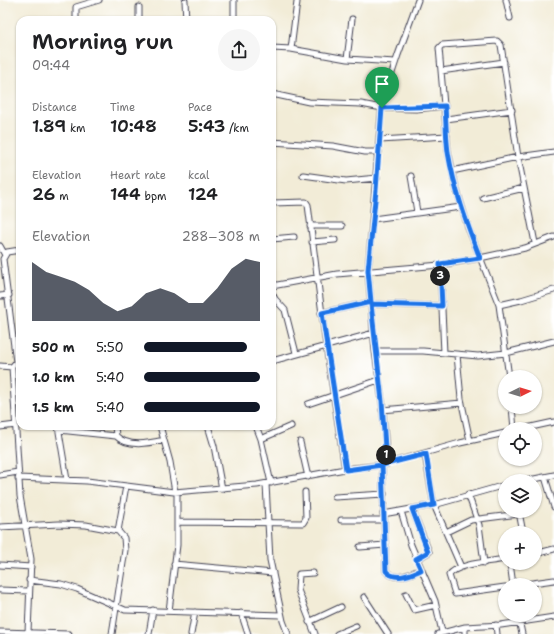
<!DOCTYPE html>
<meta charset="utf-8">
<style>
body{margin:0;font-family:"Shantell Sans",sans-serif;background:#f6f6f6;color:#202124;height:100vh;display:flex;flex-direction:column;font-size:15px;white-space:nowrap}
*{box-sizing:border-box;margin:0}
p{font-size:13px;color:#757577}
.icon{flex:none;width:22px;height:22px;fill:none;stroke:currentColor;stroke-width:2;stroke-linecap:round;stroke-linejoin:round}
.map{position:relative;flex:1;overflow:hidden}
.sheet{position:absolute;left:16px;top:16px;width:260px;height:414px;display:flex;flex-direction:column;background:#fff;border-radius:12px;box-shadow:0 1px 3px #0004}
.sheet>*{flex:none}
.needle{width:26px;rotate:85deg}
.tools{position:absolute;left:498px;top:370px;display:grid;gap:8px}
.tools a{display:grid;place-items:center;width:44px;height:44px;border-radius:50%;background:#fff;box-shadow:0 1px 3px #0004;font-size:20px}
.pin{position:absolute;display:grid;place-items:center;width:34px;height:34px;color:#fff;margin:-41px -17px;border-radius:50% 50% 50% 0;rotate:-45deg;box-shadow:0 0 4px #0007}
.pin .icon{rotate:45deg}
.km{position:absolute;width:20px;height:20px;margin:-10px;border-radius:50%;background:#222;color:#fff;font-size:11px;line-height:20px;text-align:center}
.round{display:grid;place-items:center;flex:none;width:42px;height:42px;border-radius:21px;background:#f6f6f6}
.headline{display:flex;align-items:center;justify-content:space-between;height:68px;padding:0 16px}
h1{font-size:22px;font-weight:600;line-height:30px}
.stats{display:grid;grid-template-columns:repeat(3,1fr);gap:6px;height:68px;padding:4px 16px}
.stats div{display:grid;align-content:center}
.stats b{font-size:17px;font-weight:600}
.stats small{font-size:11px;font-weight:400}
.stats p{font-size:11px}
.chart{height:112px;padding:8px 16px}
.chart p{display:flex;justify-content:space-between}
.chart svg{width:100%;height:72px;margin-top:4px;fill:#111827;opacity:.7}
ul{padding:0 16px;list-style:none;font-size:13px}
li{display:grid;grid-template-columns:64px 48px 1fr;align-items:center;height:30px}
li i{height:10px;border-radius:5px;background:#111827}
.map>svg:first-child{display:block}
.lines{fill:none;stroke-linecap:round;stroke-linejoin:round}
.minor-casing{stroke:#414052;stroke-width:7}
.minor{stroke:#fff;stroke-width:5}
.route-casing{stroke:#fff;stroke-width:8}
.route{stroke:#1a73e8;stroke-width:5}
</style>
<div class="map">
<svg width="554" height="634" viewBox="0 0 554 634">
<rect width="100%" height="100%" fill="#fff"/>
<filter id="ink" filterUnits="userSpaceOnUse"><feTurbulence type="fractalNoise" baseFrequency=".025" numOctaves="2"/><feDisplacementMap in="SourceGraphic" scale="8" xChannelSelector="R" yChannelSelector="G"/><feConvolveMatrix kernelMatrix="1 2 1 2 8 2 1 2 1" color-interpolation-filters="sRGB"/></filter>
<filter id="wash" filterUnits="userSpaceOnUse"><feTurbulence type="fractalNoise" baseFrequency=".012" numOctaves="4" result="noise"/><feDisplacementMap in="SourceGraphic" scale="16" xChannelSelector="R" yChannelSelector="G"/><feGaussianBlur stdDeviation="0.9" result="paint"/><feColorMatrix in="noise" values="0 0 0 0 0 0 0 0 0 0 0 0 0 0 0 0 0 1.4 0 .05"/><feComposite in="paint" operator="in"/></filter>
<g filter="url(#wash)">
<rect width="100%" height="100%" fill="#f2ecd7"/>
</g>
<g filter="url(#ink)">
<g class="lines">
<g class="minor-casing">
<path id="minor" d="M234,0v20
M506,0l4,18
M185,1l1,19
M139,7v13
M76,20v-13l23,-7
M272,48l19,1 56,10 48,3
M291,49l6,-47
M347,59l5,-40
M441,71l63,-9
M272,94l37,8 52,2 21,4 34,1 29,-3
M446,119l66,-9
M380,140l67,-4
M272,142l61,4 32,6h14
M452,171l66,-14 36,-5
M303,175l43,6 31,-3
M411,176l6,36
M483,198l41,-10
M272,203l34,-1 2,3 18,140 19,124
M373,219l88,-12
M310,226h32
M272,239l22,-2
M312,242l23,-2
M0,246l5,9
M20,250l-13,2 -4,7 13,103 -4,5 8,129 11,63 -3,73
M440,265l4,88
M272,286l65,-12 103,-9 40,-7 45,-10 29,-11
M272,293l3,6 10,11 11,43
M0,296l9,-1
M371,304l71,2
M499,305l22,-5 33,-10
M321,313l50,-11
M375,351h48l55,5 28,-3 48,-12
M457,355l4,44 9,42
M272,361l102,-28
M0,366l12,1
M509,377l-10,-72 -31,-78 -13,-43 -7,-33 -9,-103 3,-3 55,-4 4,4 17,112 17,86
M308,404l71,-24
M512,407l2,22
M382,410l80,-7
M58,426l9,54
M115,426l1,10c12,12 34,7 48,4
M160,426l10,36 5,30
M208,426l6,20 8,43
M256,426l5,13 10,44
M0,427l16,-2
M522,429l32,-7
M59,430l57,6
M261,439l30,-13
M300,442l8,35
M385,464l75,-21 45,-10
M387,464l-5,-63 -7,-50 -7,-80 14,-168 16,-48 20,-55
M0,475l18,-3
M545,477l9,30
M18,478l69,3 87,11 83,-7 88,-16 37,-4 4,106c9,11 25,3 35,-2
M524,481l30,-6
M266,484l4,76 13,61 5,13
M468,494l11,31 5,38
M335,497l49,-3
M412,509l17,43 -12,7
M401,511l10,34 24,56 7,31
M519,512l4,21
M383,514l51,-9 -9,-51
M341,520h43
M178,522l125,1 3,-5 -1,-26
M0,527l59,-3 27,1 32,6 8,-45
M446,532l25,-12 48,-6
M360,547l25,-2
M535,554l19,-5
M505,559c-15,3 -47,4 -56,16l6,19 50,-7
M510,563l3,22
M174,564l99,9
M0,565l31,2
M461,567l-27,-62 71,-20
M313,573l-14,1 -1,16 17,44
M29,580l32,4 16,5 48,21 156,5
M518,585l36,-5
M0,590l28,1
M406,594l8,16 22,-5
M364,597l24,37
M169,611l8,-66v-53
M241,613l7,21
M518,615l4,19
M309,622l32,-15
M496,625l1,9
M465,627v7
M0,632l69,2
M112,634l13,-84 -1,-12 -6,-7
M149,634l4,-24
M191,634l4,-22
M337,634l19,-8
M438,634l27,-7 36,-2 53,-8"/>
</g>
<use href="#minor" class="minor"/>
</g>
</g>
<g class="lines" filter="url(#ink)">
<g class="route-casing">
<path id="route" d="M382,108l-6,82 -8,80 3,32v2l11,97 4,63 -4,1 4,106c9,11 25,3 35,-1l-5,-11 12,-7 -16,-43 22,-4 -8,-51 -44,11 -36,5 -24,-157 49,-11v2l71,2 -2,-42 40,-6c-13,-34 -26,-69 -32,-106 -2,-15 -2,-31 -3,-46l-63,2"/>
</g>
<use href="#route" class="route"/>
</g>
</svg>
<div class="tools">
<a><svg class="needle" viewBox="-14 -14 28 28"><path d="M0-13l5 13h-10z" fill="#e53935"/><path d="M0 13l5-13h-10z" fill="#757577"/></svg></a>
<a><svg class="icon" aria-label="locate" viewBox="0 0 24 24"><circle cx="12" cy="12" r="6"/><path d="M12 2v4M12 18v4M2 12h4M18 12h4"/></svg></a>
<a><svg class="icon" aria-label="layers" viewBox="0 0 24 24"><path d="M12 4l9 5-9 5-9-5zM3 14l9 5 9-5"/></svg></a>
<a>+</a>
<a>−</a>
</div>
<div class="pin" style="left:382px;top:108px;background:#1e9e55"><svg class="icon" aria-label="arrive" viewBox="0 0 24 24"><path d="M6 21V4h12l-3 4 3 4H6"/></svg></div>
<b class="km" style="left:386px;top:455px">1</b>
<b class="km" style="left:440px;top:276px">3</b>
<section class="sheet">
<div class="headline"><div><h1>Morning run</h1><p>09:44</p></div><a class="round"><svg class="icon" aria-label="share" viewBox="0 0 24 24"><path d="M12 15V3M7 8l5-5 5 5M5 13v7h14v-7"/></svg></a></div>
<div class="stats">
<div><p>Distance</p><b>1.89<small> km</small></b></div>
<div><p>Time</p><b>10:48</b></div>
<div><p>Pace</p><b>5:43<small> /km</small></b></div>
</div>
<div class="stats">
<div><p>Elevation</p><b>26<small> m</small></b></div>
<div><p>Heart rate</p><b>144<small> bpm</small></b></div>
<div><p>kcal</p><b>124</b></div>
</div>
<div class="chart"><p><span>Elevation</span>288–308 m</p>
<svg viewBox="0 0 160 44" preserveAspectRatio="none"><path d="M0 44V8L10 14L20 17L30 20L40 25L50 33L60 38L70 35L80 27L90 24L100 27L110 33L120 33L130 24L140 12L150 6L160 8V44z"/></svg>
</div>
<ul>
<li><b>500 m</b>5:50<i style="width:89%"></i></li>
<li><b>1.0 km</b>5:40<i style="width:100%"></i></li>
<li><b>1.5 km</b>5:40<i style="width:100%"></i></li>
</ul>
</section>
</div>
